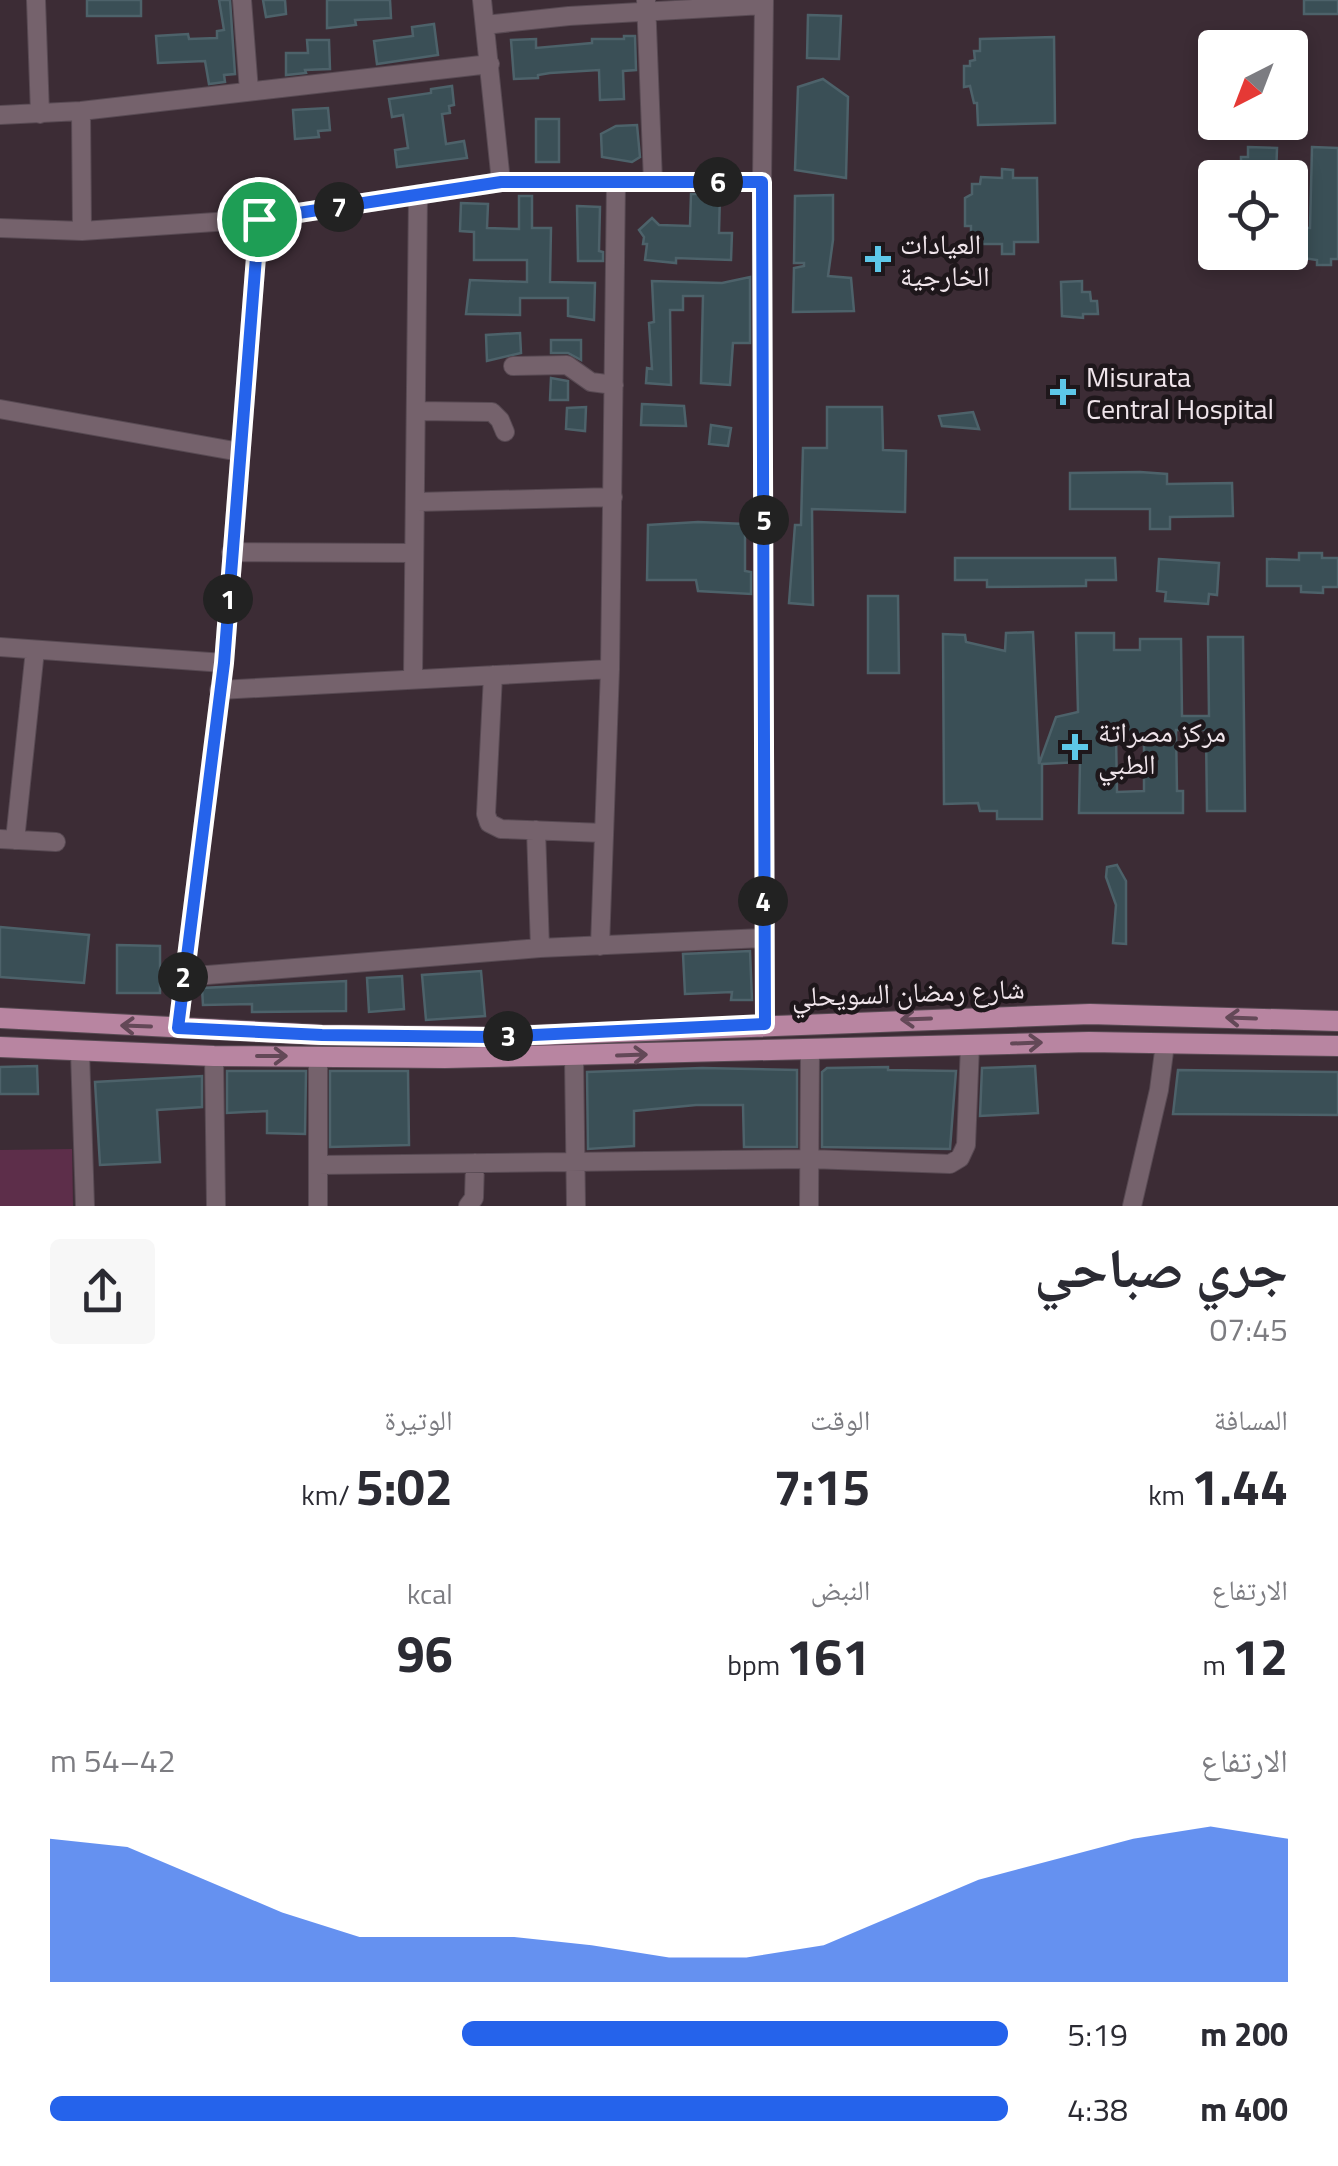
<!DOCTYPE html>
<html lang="ar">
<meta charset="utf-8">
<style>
body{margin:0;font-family:"Titillium Web","Noto Naskh Arabic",sans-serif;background:#f7f7f7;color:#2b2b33;direction:rtl;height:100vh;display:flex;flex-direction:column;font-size:38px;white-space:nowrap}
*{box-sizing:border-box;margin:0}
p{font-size:32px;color:#7c7c81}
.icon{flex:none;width:55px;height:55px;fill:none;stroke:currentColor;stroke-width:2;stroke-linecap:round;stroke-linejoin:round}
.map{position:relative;height:1206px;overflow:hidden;direction:ltr}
.details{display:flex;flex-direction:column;background:#fff;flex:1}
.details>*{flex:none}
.needle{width:65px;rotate:222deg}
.tools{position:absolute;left:1198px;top:30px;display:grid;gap:20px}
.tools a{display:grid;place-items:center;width:110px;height:110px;border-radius:10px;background:#fff;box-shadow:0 5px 15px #0003;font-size:50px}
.pin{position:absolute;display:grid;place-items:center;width:85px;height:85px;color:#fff;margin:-42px;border:5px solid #fff;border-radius:50%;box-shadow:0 2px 10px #0007}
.km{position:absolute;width:50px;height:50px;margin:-25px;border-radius:50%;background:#222;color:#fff;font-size:28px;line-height:50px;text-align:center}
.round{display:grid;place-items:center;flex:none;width:105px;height:105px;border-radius:10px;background:#f7f7f7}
.summary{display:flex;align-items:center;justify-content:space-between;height:170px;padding:0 50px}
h1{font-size:55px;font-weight:700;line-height:75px}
.stats{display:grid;grid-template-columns:repeat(3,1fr);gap:15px;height:170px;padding:10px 50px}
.stats div{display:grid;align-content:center}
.stats b{font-size:50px;font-weight:700}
.stats small{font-size:28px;font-weight:400}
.stats p{font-size:28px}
.chart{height:280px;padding:20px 50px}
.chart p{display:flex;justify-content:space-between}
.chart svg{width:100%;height:180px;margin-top:10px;fill:#2563eb;opacity:.7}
ul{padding:0 50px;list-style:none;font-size:32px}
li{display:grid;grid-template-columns:160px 120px 1fr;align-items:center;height:75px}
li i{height:25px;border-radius:12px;background:#2563eb}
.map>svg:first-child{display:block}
.green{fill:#5d2e4a}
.building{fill:#3a4f56;stroke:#4d626a;stroke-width:2.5;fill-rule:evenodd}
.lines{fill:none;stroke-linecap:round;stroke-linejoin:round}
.minor-casing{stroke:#584a53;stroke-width:20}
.major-casing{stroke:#584a53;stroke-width:22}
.minor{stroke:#75626c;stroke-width:18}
.major{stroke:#b885a1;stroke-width:20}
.oneway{stroke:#634857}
.route-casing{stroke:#fff;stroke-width:20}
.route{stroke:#2563eb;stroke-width:12}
.poi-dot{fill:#5dc7e8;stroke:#1e171b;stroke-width:4}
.labels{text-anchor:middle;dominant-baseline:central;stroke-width:9;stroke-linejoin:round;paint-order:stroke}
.poi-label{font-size:28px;fill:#f0e5eb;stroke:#1e171b;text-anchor:start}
.street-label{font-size:28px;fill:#f0e5eb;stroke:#1e171b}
</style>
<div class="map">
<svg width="1338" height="1206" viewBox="0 0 1338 1206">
<rect width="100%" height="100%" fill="#3c2c35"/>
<path class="green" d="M72,1149l1,57h-73v-56z"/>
<path class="building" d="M87,0h54v16h-54z
M219,0h11l5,74 -11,1 1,7 -16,2 -4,-23 -47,2 -2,-27 32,-2 1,5 28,-1v-7l7,-1z
M263,0h22l1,14 -20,3z
M327,0h63l1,18 -36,2 1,5 -29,3z
M1304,0h34v14h-34z
M808,15l33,1 -2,43 -32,-1z
M434,24l4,31 -61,9 -3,-23 39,-5 -1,-9z
M624,36h11l1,34 -13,1 1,28 -24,1 -1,-30 -49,3 -12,2v3l-24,1 -3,-39 25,-1v9l56,-5v-4h32z
M1054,37l1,86 -77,2 -1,-22h-3l-4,-17 -6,1v-21h6v-5l5,-1 -1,-9h6v-12z
M307,40h22l1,29 -25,1 1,3 -20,2v-22h22z
M823,79l25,18 -2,81 -51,-8 3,-83z
M452,86l2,19 -5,1 1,7 -8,1 4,30 18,-3 3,17 -70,9 -2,-17 13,-2 -5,-33 -11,2 -3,-18 42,-6v-4z
M328,108l2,22 -12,1 1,6 -24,2 -2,-29z
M536,119h23v43h-23z
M637,125l3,32 -8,5 -30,-5 -1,-23 15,-8z
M1248,147l29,1 -1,30h-35v-21h7z
M1312,147l26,1v111h-7v6h-14v-5l-27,-4v-28h20z
M1002,169l11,1v8h24l1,64h-24v12h-12v-10h-22v-7h-9v-11h-6v-28l7,-4v-10h8l1,-7 21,1z
M691,194h29l-1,39h13l-1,27 -55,-2v5l-31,-3 2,-16h-4l1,-7 -5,-7 13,-12 7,7 31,1z
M833,195v45l-5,36 23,2 3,33 -61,1 1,-44 10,-2v-3h-10l1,-67z
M519,196h13v32h19l-1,54 45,1 -1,37 -26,-4v-18h-48v17l-54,-1 4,-34 57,2v-22h-53v-28l-14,-1 1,-28 27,1 -1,24 32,1z
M577,206l23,1 -1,44 4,1v9h-25z
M750,277v66h-17l-3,42 -29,-2 2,-87h-20v14h-13l1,75 -25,-2 1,-15 5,1 -3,-46 5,-1 -2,-41 70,2z
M1082,281v11h8l1,9h6l1,13h-15v4l-21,-2 -1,-34z
M520,333l1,20 -34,8 -1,-26z
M551,340h30v20l-13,-7h-17z
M551,378l17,3v19h-18z
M642,404l42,2 2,20 -45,-1z
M586,407l-1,24 -19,-2 1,-21z
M827,407h55l1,43 23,1 -1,61 -93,-3 1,96 -24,-2 6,-78h6l2,-77h24z
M973,412l6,17 -37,-3 -3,-10z
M711,425l20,3 -3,18 -19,-2z
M1140,472l27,2v10l65,-1 1,33 -63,1v12h-20v-20h-80v-36z
M698,522l47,2v47l6,1v22l-53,-3 -2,-11h-49l1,-55z
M1299,553h23v5h16v29h-15v6l-22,-1v-6h-34v-27l32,1z
M955,558h160l1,22h-30v6l-99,1v-7h-32z
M1159,559l60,4 -2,32 -8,-1 -1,10 -43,-3 1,-9 -9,-1z
M868,596h30l1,77h-31z
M1033,632l6,132 17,-47 22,-5 -2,-79h38v17h26v-11h41l1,77h27l-1,-79h35l2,174h-38l-1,-81h-30l1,61h6v22h-104l1,-51 -38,2v55h-45v-8h-17l-2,-8 -34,1 -1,-170 22,1 1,7 39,9 1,-18zM1116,735h28v56l-27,1z
M1117,865l9,16v63l-13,-1 3,-38 -10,-28 1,-10z
M0,927l89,8 -5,48 -84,-6z
M117,945l43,1v47h-43z
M750,951l2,49h-21l1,-8 -47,2 -2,-40z
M481,971l4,45 -59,4 -4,-45z
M402,976l2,33 -35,3 -2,-34z
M346,981v30l-94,1v-8l-49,1 -1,-17z
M37,1066l1,28h-38v-27z
M1035,1066l3,47 -58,3 2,-48z
M888,1067v3l68,1 -6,78 -128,-2v-75l5,-4z
M702,1068l95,2v77h-53l-1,-42h-47l-62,6v35l-46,3 -1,-77z
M1178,1070l160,2v43l-165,-1z
M227,1071h79l-1,63 -38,-1v-22l-40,2z
M330,1071h78l1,74 -79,2z
M202,1076v31l-45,3 3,52 -60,3 -5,-83z"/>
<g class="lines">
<g class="minor-casing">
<path id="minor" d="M36,0l4,114
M242,0l7,91
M482,0l19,182
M646,0l7,182
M764,0l-2,182 3,842
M485,25l84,-9 195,-11
M81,111l1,120
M0,115l81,-4 409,-47
M0,228l82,3 177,-12 242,-37h261
M513,366l54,-1 24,17 23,3
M0,409l240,43
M417,411l75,1 8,8 5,12
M417,502l196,-5
M231,552l183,1
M0,647l224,16
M493,675l-7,139 3,9 12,6 103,4
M413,678l5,-484
M219,690l391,-21
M536,830l4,118
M0,839l56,3
M15,840l20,-190
M600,946l10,-277 6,-487
M183,977l357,-29 223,-10
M178,1028l46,-365 35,-444
M80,1052l5,154
M214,1056l2,150
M318,1057v149
M574,1057l2,149
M318,1165l492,-6 140,5 10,-6 6,-13 4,-100
M468,1206l6,-8 1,-35
M809,1206l1,-156
M1132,1206l27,-116 6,-46"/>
</g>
<g class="major-casing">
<path id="major" d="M0,1018l322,17 168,2 600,-23 248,7
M0,1047l214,9 231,2 644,-16 249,4"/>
</g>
<use href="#minor" class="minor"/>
<use href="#major" class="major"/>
</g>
<defs><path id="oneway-shaft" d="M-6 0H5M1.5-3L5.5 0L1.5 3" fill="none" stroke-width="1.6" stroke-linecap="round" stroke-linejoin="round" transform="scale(2.5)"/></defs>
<g class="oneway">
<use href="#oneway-shaft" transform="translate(1241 1018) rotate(-178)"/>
<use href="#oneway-shaft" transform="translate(916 1019) rotate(178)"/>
<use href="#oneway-shaft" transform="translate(136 1026) rotate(-178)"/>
<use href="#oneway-shaft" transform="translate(1027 1043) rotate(-2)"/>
<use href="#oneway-shaft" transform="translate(632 1055) rotate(-2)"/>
<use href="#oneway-shaft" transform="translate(272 1056)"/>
</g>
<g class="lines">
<g class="route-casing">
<path id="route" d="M501,182h261l3,842 -275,13 -168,-2 -144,-7 46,-365 35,-444z"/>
</g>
<use href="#route" class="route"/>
</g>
<g class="poi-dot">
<path d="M873 244h10v10h10v10h-10v10h-10v-10h-10v-10h10z"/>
<path d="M1058 377h10v10h10v10h-10v10h-10v-10h-10v-10h10z"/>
<path d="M1070 732h10v10h10v10h-10v10h-10v-10h-10v-10h10z"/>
</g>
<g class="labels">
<g class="poi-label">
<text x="900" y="243">العيادات<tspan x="900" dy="32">الخارجية</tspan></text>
<text x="1086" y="376">Misurata<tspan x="1086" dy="32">Central Hospital</tspan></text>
<text x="1098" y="731">مركز مصراتة<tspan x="1098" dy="32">الطبي</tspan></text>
</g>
<g class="street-label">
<text transform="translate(908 992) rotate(-2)">شارع رمضان السويحلي</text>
</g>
</g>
</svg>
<div class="tools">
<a><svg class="needle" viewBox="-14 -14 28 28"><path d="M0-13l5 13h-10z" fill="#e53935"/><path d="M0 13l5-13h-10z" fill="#7c7c81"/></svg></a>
<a><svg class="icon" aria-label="locate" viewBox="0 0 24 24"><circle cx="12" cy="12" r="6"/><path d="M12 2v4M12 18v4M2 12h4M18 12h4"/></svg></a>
</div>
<div class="pin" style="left:259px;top:219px;background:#1e9e55"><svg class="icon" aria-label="arrive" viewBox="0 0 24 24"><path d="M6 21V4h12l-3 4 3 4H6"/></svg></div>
<b class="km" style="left:228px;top:599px">1</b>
<b class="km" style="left:183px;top:977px">2</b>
<b class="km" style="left:508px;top:1036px">3</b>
<b class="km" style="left:763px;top:901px">4</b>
<b class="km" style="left:764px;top:520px">5</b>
<b class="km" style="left:718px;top:182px">6</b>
<b class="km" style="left:339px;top:207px">7</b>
</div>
<section class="details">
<div class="summary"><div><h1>جري صباحي</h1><p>07:45</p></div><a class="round"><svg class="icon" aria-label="share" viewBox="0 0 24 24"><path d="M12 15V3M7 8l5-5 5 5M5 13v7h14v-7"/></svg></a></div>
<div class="stats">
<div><p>المسافة</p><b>1.44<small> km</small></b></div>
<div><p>الوقت</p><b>7:15</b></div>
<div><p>الوتيرة</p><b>5:02<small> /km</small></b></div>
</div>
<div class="stats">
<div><p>الارتفاع</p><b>12<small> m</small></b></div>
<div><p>النبض</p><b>161<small> bpm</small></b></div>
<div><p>kcal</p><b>96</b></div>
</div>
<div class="chart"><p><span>الارتفاع</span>42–54 m</p>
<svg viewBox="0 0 160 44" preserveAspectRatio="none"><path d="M0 44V9L10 11L20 19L30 27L40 33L50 33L60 33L70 35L80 38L90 38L100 35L110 27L120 19L130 14L140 9L150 6L160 9V44z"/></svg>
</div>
<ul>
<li><b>200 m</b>5:19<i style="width:57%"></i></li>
<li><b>400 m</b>4:38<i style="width:100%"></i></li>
</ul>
</section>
